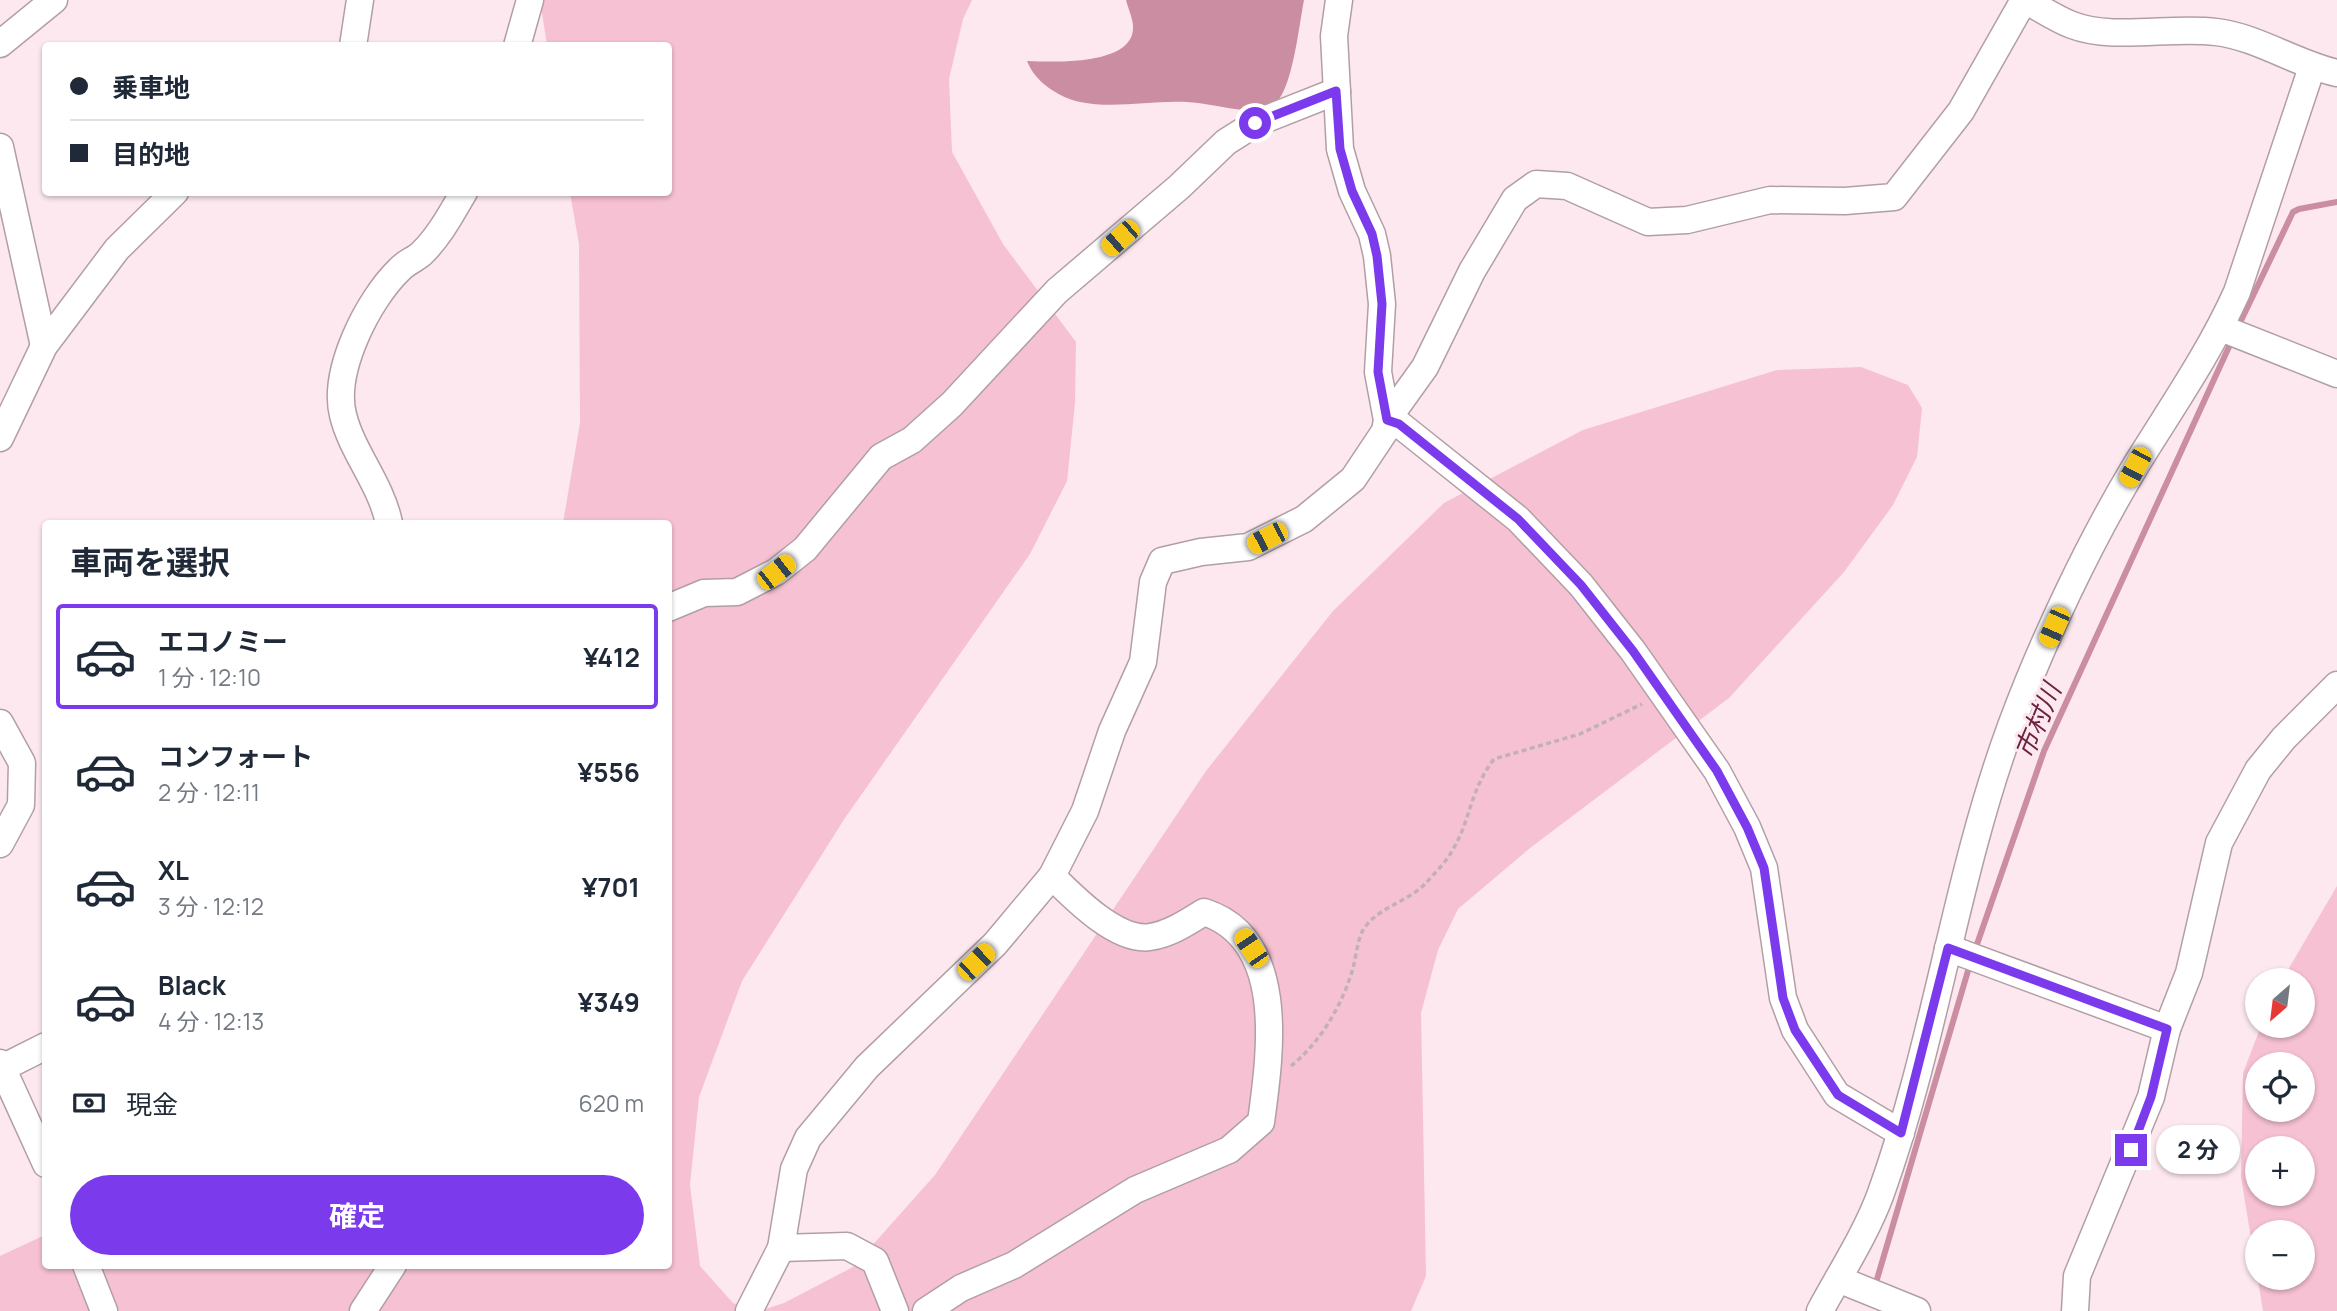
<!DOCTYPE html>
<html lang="ja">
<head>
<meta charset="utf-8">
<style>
  :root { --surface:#fff; --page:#f2f2f3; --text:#1f2937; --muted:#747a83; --line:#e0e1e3; --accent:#7c3aed }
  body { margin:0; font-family:Manrope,"Noto Sans JP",sans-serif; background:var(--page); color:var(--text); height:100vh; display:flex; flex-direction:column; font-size:26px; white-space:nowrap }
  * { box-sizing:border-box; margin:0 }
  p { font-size:23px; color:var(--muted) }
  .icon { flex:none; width:38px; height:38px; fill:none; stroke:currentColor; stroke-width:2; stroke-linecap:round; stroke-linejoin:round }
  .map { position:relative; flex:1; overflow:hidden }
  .panel { position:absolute; left:42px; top:520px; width:630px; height:749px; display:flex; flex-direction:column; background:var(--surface); border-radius:7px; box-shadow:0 2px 5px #0004 }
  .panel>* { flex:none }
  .banner { position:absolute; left:42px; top:42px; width:630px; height:154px; border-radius:7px; box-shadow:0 2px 5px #0004; display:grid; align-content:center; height:154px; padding:0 28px; background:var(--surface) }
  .needle { width:46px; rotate:208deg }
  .tools { position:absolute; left:2245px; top:968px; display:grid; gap:14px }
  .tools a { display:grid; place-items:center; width:70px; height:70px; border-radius:50%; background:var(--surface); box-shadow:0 2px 5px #0004; font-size:35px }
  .end { position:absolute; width:32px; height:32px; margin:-16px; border:9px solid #7c3aed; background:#fff; box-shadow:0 0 0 4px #fff }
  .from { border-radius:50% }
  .bubble { position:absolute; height:49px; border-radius:24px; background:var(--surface); box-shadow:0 2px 5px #0004; font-size:23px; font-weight:700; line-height:49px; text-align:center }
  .car { position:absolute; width:21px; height:42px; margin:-21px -10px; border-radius:9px; box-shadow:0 0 5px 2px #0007; background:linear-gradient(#f5c518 24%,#345 0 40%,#f5c518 0 76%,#345 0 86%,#f5c518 0) }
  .banner b { display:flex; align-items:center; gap:24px; height:66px; font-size:26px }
  .banner b+b { border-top:2px solid var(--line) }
  .banner i { width:18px; height:18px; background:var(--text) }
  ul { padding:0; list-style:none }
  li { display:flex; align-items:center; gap:21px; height:105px; margin:0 14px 10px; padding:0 14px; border:4px solid transparent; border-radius:7px }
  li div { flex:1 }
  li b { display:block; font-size:26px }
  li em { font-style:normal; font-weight:700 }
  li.active { border-color:var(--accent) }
  li>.icon { width:63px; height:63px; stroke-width:1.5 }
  h2 { padding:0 28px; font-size:32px; line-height:84px }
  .pay { display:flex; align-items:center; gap:18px; height:77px; padding:0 28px; font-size:26px }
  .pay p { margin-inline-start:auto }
  .primary-button { display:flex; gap:14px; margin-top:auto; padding:14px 28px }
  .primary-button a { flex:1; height:80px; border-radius:42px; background:var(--accent); color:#fff; font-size:28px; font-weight:700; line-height:80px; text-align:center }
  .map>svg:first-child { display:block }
</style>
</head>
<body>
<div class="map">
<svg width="2337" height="1311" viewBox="0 0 2337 1311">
  <rect width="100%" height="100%" fill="#fce8ee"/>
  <g fill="#f6c1d2" fill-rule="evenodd">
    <polygon points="540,0 972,0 963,19 949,79 952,152 1003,244 1076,342 1075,403 1067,481 1030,554 845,818 742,981 699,1097 690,1185 700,1266 733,1303 758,1311 0,1311 0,1256 45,1235 46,1265 668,1265 668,523 563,523 580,423 579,244 570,193 668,192 668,46 547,45"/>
    <polygon points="1861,367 1908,385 1922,408 1917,457 1893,505 1844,572 1729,698 1530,848 1458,909 1438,950 1421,1013 1426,1276 1411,1311 760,1311 784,1303 853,1267 935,1175 1206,771 1333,611 1444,503 1583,430 1777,370"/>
    <path d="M2337,886V1311H2263L2241,1177L2243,1073L2261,1026H2303V980H2282ZM2258,1064H2303V1110H2258ZM2258,1148H2303V1194H2258ZM2258,1232H2303V1278H2258Z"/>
  </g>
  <path fill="#cb8da2" d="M1126,0H1304C1299,25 1293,86 1276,103C1260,118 1218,105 1198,103C1158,98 1119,110 1080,102C1058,97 1035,82 1027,61C1052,62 1134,66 1133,27C1133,19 1128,8 1126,0Z"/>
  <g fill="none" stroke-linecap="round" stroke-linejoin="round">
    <g stroke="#cb8da2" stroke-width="6">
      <polyline points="2237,329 2293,212 2299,209 2337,202"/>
      <polyline points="1975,950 2044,751 2233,338"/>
      <polyline points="1875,1286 1970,964"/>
    </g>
    <g stroke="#b29fa5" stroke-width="29">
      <g id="minor">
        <path d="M2025,0C2040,8 2056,19 2072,25C2113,41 2172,26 2216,32C2258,37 2296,64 2337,73"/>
        <polyline points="0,44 54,0"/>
        <polyline points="353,46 360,0"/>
        <polyline points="517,46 530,0"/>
        <polyline points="0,147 44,346"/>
        <polyline points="2221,328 2337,374"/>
        <polyline points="1387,420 1399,424 1518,519 1581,585 1633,651 1717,771 1747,827 1764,868 1783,998 1795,1030 1837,1095 1901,1133"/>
        <polyline points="1387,420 1425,367 1472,271 1515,199 1536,184 1567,186 1648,222 1687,220 1770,200 1845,201 1894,197 1961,111 2024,0"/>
        <polyline points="0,438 44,346 117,249 175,192"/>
        <path d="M389,523C381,484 352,452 343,415C332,371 368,300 399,270C405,263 414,260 421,254C439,237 451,214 464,192"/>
        <polyline points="668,608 704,593 737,592 776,572 805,549 881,457 912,440 952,404 1057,291 1179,187 1226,142 1256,123 1337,91"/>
        <polyline points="0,723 22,763 21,805 0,844"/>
        <polyline points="1948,948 2167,1029"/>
        <polyline points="0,1063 46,1164"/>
        <polyline points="0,1069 46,1046"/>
        <polyline points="781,1248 847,1246 875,1261 895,1311"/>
        <polyline points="86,1265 104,1311"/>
        <polyline points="1838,1279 1917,1311"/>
        <polyline points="363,1311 393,1265"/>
        <polyline points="749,1311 781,1248 794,1169 808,1138 867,1067 995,944 1052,876 1085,811 1112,731 1143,662 1153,582 1162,561 1201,552 1248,547 1304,519 1353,479 1385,431 1387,420 1378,372 1382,304 1377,256 1372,234 1352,191 1340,149 1334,36 1339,0"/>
        <path d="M926,1311L961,1288L1014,1265L1135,1190L1229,1150L1261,1122C1270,1055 1288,939 1204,912C1188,922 1170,934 1150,937C1117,942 1073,897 1052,876"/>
        <path d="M1820,1311C1841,1272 1866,1234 1881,1193C1936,1040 1955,878 2011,726C2043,640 2089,543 2136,465C2171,408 2209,354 2237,292L2312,67"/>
        <polyline points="2075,1311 2077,1276 2151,1097 2167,1029 2189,973 2219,843 2258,770 2284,738 2337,685"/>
      </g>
    </g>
    <path stroke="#c1b1b5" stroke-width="3.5" stroke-dasharray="5 3.5" stroke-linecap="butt" d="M1291,1066C1320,1043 1343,1004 1353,968C1356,957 1357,943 1362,932C1375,908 1406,903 1425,884C1434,874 1446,862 1452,851C1471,820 1469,792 1494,759L1580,734L1642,704"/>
    <use href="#minor" stroke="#fff" stroke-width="26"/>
  </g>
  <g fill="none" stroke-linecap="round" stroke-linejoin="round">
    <polyline stroke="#7c3aed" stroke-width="9" points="1255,123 1336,91 1340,149 1352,191 1372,234 1377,256 1382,304 1378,372 1387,420 1399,424 1518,519 1581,585 1633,651 1717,771 1747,827 1764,868 1783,998 1795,1030 1838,1095 1901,1133 1948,948 2167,1029 2151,1097 2131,1150"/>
  </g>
  <g text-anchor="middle" stroke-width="6" stroke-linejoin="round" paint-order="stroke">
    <g font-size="26" font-style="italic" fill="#6c2241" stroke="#fce8ee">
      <text transform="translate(2038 721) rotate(-67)" y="9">市村川</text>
    </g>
  </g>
</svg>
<div class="tools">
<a><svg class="needle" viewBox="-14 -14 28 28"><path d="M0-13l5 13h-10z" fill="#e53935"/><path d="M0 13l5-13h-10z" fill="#747a83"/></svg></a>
<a><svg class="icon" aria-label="locate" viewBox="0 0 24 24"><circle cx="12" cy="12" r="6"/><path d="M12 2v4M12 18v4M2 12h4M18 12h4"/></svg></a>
<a>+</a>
<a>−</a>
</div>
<i class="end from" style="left:1255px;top:123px"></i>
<i class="end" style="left:2131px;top:1150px"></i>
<div class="bubble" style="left:2156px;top:1125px;width:84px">2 分</div>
<i class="car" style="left:1120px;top:238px;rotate:229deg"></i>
<i class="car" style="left:2135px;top:467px;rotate:208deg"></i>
<i class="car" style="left:1267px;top:538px;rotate:243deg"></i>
<i class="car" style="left:776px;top:572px;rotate:52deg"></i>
<i class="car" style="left:2054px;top:627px;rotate:204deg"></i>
<i class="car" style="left:1251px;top:948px;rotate:326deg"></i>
<i class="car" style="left:976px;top:962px;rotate:46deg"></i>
<div class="banner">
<b><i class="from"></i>乗車地</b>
<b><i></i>目的地</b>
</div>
<section class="panel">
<h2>車両を選択</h2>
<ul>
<li class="active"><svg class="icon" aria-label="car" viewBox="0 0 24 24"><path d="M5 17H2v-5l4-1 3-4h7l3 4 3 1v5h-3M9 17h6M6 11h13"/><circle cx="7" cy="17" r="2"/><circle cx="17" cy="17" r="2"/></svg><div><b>エコノミー</b><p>1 分 · 12:10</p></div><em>¥412</em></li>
<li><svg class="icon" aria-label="car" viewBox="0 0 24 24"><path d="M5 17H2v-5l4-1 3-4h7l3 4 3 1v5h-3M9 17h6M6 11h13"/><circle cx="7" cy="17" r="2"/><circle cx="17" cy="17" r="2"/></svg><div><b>コンフォート</b><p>2 分 · 12:11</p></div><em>¥556</em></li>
<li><svg class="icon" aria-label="car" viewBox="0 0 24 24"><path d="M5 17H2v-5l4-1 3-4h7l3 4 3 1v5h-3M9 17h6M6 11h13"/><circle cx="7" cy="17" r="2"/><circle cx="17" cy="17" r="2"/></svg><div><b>XL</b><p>3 分 · 12:12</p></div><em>¥701</em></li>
<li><svg class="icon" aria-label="car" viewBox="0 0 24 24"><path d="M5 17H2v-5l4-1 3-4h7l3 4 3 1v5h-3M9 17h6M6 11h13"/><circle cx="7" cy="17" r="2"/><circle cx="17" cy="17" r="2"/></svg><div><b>Black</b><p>4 分 · 12:13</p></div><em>¥349</em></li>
</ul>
<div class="pay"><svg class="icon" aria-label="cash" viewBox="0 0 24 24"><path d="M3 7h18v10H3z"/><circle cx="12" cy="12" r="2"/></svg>現金<p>620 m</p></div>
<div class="primary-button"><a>確定</a></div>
</section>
</div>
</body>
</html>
